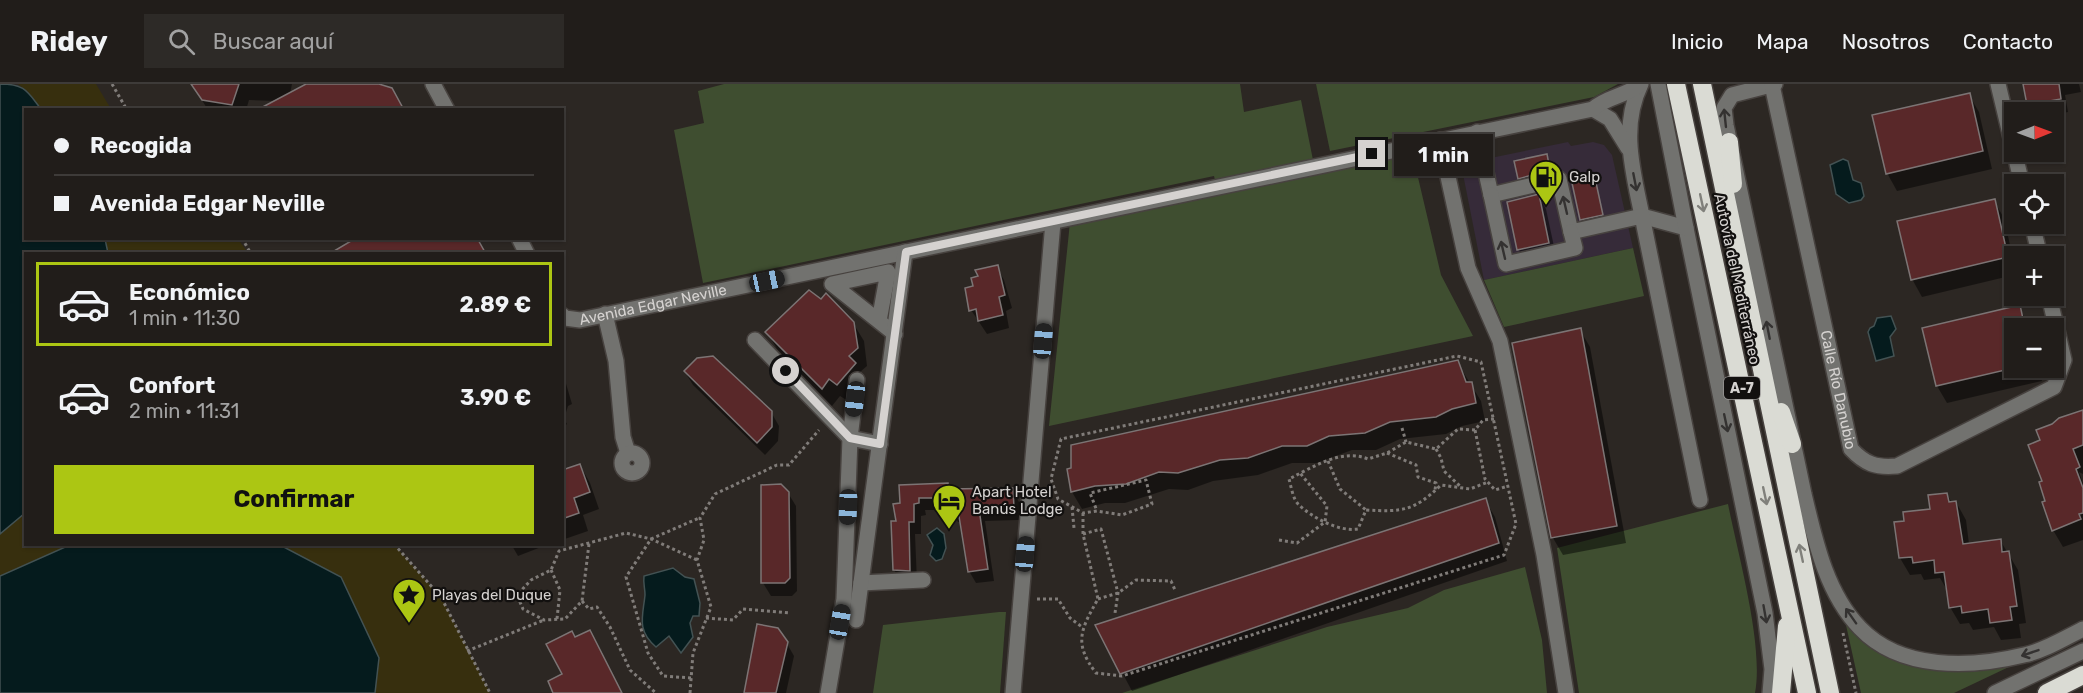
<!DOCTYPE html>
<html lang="es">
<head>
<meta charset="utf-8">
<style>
  :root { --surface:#211d1a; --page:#2d2a27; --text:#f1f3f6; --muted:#a2a2a2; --line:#3e3b39; --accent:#acc613 }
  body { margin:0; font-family:Rubik,sans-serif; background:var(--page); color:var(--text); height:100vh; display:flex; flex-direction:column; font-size:22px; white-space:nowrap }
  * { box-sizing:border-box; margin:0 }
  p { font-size:20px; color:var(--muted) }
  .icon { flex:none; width:33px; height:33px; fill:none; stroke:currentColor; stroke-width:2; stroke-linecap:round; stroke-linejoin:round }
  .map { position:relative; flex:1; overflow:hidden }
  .details { position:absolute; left:24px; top:168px; width:540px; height:294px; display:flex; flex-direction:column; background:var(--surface); border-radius:0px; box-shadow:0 2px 4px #0004,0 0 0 2px var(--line) }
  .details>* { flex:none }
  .guide { position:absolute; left:24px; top:24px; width:540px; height:132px; border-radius:0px; box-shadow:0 2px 4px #0004,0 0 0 2px var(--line); display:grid; align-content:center; height:132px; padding:0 30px; background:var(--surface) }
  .needle { width:39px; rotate:89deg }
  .tools { position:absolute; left:2004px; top:18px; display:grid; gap:12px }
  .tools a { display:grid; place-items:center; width:60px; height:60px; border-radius:0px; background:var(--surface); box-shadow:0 2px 4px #0004,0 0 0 2px var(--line); font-size:30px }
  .end { position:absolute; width:27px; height:27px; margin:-14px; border:8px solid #d5d2d0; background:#111; box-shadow:0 0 0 3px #111 }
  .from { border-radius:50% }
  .bubble { position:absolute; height:42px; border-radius:0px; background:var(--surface); box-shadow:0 2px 4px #0004,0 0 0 2px var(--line); font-size:20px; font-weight:700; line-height:42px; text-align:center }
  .car { position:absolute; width:18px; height:36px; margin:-18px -9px; border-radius:8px; box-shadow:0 0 4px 2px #0007; background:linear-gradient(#222 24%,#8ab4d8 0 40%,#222 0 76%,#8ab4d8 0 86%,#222 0) }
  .guide b { display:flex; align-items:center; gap:21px; height:57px; font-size:22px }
  .guide b+b { border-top:2px solid var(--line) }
  .guide i { width:15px; height:15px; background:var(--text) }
  ul { padding:10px 0 0; list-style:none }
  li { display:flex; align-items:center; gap:18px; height:84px; margin:0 12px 9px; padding:0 18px; border:3px solid transparent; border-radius:0px }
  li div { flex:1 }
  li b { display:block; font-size:22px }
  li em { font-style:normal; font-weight:700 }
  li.current { border-color:var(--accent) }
  li>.icon { width:54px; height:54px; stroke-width:1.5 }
  .cta { display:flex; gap:12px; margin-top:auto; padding:12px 30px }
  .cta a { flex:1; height:69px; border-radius:0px; background:var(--accent); color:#111; font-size:24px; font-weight:700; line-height:69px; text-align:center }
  header { display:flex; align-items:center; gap:36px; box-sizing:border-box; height:84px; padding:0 30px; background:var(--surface); border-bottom:2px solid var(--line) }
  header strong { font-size:28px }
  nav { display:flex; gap:33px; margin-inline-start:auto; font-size:21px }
  .search { width:420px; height:54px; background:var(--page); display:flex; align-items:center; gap:15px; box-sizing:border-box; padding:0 21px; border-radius:0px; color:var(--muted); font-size:22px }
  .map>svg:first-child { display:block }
</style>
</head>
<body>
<header>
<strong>Ridey</strong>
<div class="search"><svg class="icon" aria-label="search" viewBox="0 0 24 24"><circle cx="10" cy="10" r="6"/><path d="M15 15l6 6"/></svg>Buscar aquí</div>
<nav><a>Inicio</a><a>Mapa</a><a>Nosotros</a><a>Contacto</a></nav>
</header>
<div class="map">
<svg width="2083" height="609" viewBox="0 0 2083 609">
  <rect width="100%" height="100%" fill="#2c2723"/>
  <polygon fill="#362b39" points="1568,58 1571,62 1593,58 1604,61 1612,71 1633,164 1484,196 1461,80"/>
  <g fill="#3f4e30">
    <polygon points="724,0 1240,0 1244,28 1301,16 1313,76 1215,96 1214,92 703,199 674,46 704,39 698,7"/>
    <polygon points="1316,0 1618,0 1594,13 1330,67"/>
    <polygon points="1412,68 1441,191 1473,252 1049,342 1070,138"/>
    <polygon points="1633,164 1644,212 1504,243 1484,196"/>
    <path d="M1728,420C1738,471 1764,561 1755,609H1579L1557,464Z"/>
    <polygon points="1525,483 1542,556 1547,609 1122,609 1327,543 1408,524 1444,506"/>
    <polygon points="999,528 1006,528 1000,609 873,609 883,541"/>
    <path d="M1846,541C1901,591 1942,589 2013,581L1954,609H1861Z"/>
  </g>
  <g fill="#372f0e">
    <polygon points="18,0 96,0 111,25 41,25 27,7"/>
    <polygon points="105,155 238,155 248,169 108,169"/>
    <polygon points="25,429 26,460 72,461 0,492 0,450"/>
    <polygon points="280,461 394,461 441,513 490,609 375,609 379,574"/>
  </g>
  <g fill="#051b1d" stroke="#435253" stroke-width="1.5">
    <path d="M0,0C25,0 27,7 41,25L26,26V154L105,155L108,169L26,170L25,429L0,450Z"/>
    <polygon points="1843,75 1848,77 1853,96 1861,99 1864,112 1861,116 1849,119 1836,110 1830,81"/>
    <polygon points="1891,232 1896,245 1890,253 1894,272 1876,277 1868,248 1870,244 1874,242 1877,234"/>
    <polygon points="937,444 944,450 946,464 942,475 936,477 930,471 933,461 927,451"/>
    <polygon points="72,460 280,461 341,493 379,574 375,609 0,609 0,492"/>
    <path d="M673,484L685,493L694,495L700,519L699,532H693L690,539L693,553L681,569L669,552L656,563C636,546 643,532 645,511C645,504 643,499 644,492Z"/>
  </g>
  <g fill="#0007">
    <polygon points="192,0 292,0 290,10 309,0 373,0 276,17 249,16 246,26 208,26"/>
    <polygon points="2024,0 2079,0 2081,8 2065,11 2068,28 2054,31 2054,28 2033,28"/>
    <polygon points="1969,11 1979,28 1992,85 1897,107 1887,89"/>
    <polygon points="1546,72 1554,95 1525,103 1520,94"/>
    <polygon points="1594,96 1604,135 1584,139 1581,135"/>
    <polygon points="1538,111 1546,125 1556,172 1526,178 1518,165"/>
    <polygon points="1994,117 2004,134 2014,179 2014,191 1922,213 1912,195"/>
    <polygon points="997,183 1004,196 1012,224 1006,227 1009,244 987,250 971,226 975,203"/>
    <polygon points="821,216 853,239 864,257 867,282 860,288 865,297 848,317 840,312 832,322 777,265 767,248"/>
    <polygon points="2019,223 2030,244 2014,244 2014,284 2039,284 2042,297 1947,319 1937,302 1924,245"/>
    <polygon points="1580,246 1590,263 1626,459 1563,471 1553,454 1514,261"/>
    <polygon points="1457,278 1481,317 1485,337 1462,342 1446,350 1400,355 1376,366 1352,366 1317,379 1292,379 1258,391 1213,397 1188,406 1169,405 1125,419 1105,419 1082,425 1072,408 1069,386"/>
    <polygon points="562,286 572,320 568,322 564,335 567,340 562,344"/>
    <polygon points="685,288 771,328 779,342 778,357 765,371 693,301"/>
    <polygon points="2083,327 2083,390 2079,388 2083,399 2083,456 2063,463 2053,446 2044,398 2041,357"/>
    <polygon points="562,376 568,386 580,381 590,399 599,425 583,431 588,447 562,456"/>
    <polygon points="947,401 950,407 1012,406 1019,418 1020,436 985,437 994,497 976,499 969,487 962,438 958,438 951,426 925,426 926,431 921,432 921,450 915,450 917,498 901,498 894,486 897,438 895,421"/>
    <polygon points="788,409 796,422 797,507 792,512 771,512 763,499"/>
    <polygon points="1947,410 1952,419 1956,418 1966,436 1969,460 2000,456 2018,486 2026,539 2019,540 2021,554 2001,556 1994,543 1973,546 1969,539 1960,540 1950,523 1947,506 1940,494 1924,496 1921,490 1910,491 1900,474 1896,440 1906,438 1931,426"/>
    <polygon points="1485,416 1495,433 1507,477 1132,607 1097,542"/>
    <polygon points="511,460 549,460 518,472"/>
    <polygon points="786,558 794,572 786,609 745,609"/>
  </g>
  <g fill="#592829" stroke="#7c7474" stroke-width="1.5">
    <polygon points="191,0 239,0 232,21 202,16"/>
    <polygon points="306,0 379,0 392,4 404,26 257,26"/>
    <polygon points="2023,0 2059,0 2061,15 2027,21"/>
    <polygon points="1970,9 1983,67 1886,90 1872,31"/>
    <polygon points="1547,70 1550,86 1518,95 1514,77"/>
    <polygon points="1595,94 1603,131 1580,136 1572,99"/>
    <polygon points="1539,110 1549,159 1517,166 1507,118"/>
    <polygon points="1995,115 2008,173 1911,196 1897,137"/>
    <polygon points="356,154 477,154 486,170 329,170"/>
    <polygon points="998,181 1005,211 999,213 1003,231 978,237 976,225 969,227 965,204 973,202 971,194 978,192 975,186"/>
    <polygon points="809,206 821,215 826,209 854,238 858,264 849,272 856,279 837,301 829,295 822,305 765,248"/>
    <polygon points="2020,221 2025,244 2014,244 2014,284 1936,302 1922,244"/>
    <polygon points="1581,244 1617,442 1551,454 1512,259"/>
    <polygon points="713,272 772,327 772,343 757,359 684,287 697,274"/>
    <polygon points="1458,276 1466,298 1472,298 1476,319 1452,325 1436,333 1390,338 1365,349 1329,352 1307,362 1282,362 1248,374 1220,376 1178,389 1159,388 1126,400 1095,402 1071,408 1067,385 1071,384 1071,361"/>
    <polygon points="2083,326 2083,361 2073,365 2080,383 2076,385 2083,404 2083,429 2079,430 2081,435 2052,447 2042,418 2045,417 2039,398 2042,397 2028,361 2040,356 2036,346 2052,340 2059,334"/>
    <polygon points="580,380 590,408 574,414 579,429 562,435 562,386"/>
    <polygon points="948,399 948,405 1013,404 1014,424 979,425 988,485 968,488 958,426 950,427 948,414 919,414 919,419 914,420 914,438 909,438 910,487 893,486 891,437 896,437 893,420 900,419 899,401"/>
    <polygon points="781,400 789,408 790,494 785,499 761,499 761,401"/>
    <polygon points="1947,409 1949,418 1956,417 1963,460 2001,455 2002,468 2009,467 2017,522 2010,523 2012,536 1990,539 1988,525 1962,529 1961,522 1949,524 1944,488 1935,489 1934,476 1913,479 1912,473 1899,474 1894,438 1904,437 1903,428 1930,425 1928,411"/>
    <polygon points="1486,414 1499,459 1120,590 1095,541"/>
    <polygon points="757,540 778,544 788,558 776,609 744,609"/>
    <polygon points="590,546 622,609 553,609 548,597 562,590 546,560 572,547 575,553"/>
  </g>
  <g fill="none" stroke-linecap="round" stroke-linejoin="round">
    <g stroke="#47423f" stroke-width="18">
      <g id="minor">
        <polyline points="433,0 447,26"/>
        <path d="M1641,0C1620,43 1633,87 1642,132L1686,144L1765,529L1772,585L1770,609"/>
        <polyline points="1658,0 1686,144"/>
        <path d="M1775,0L1732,11L1724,24L1726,41L1804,410C1815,456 1826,509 1860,544C1901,587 1971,584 2024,571C2044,567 2065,554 2083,545"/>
        <polyline points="1998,0 2022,100"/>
        <path id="s1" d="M1772,1L1851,365C1865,380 1876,384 1897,382L2054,303L2064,276L2049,212"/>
        <polyline points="1593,25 1610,35 1628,64"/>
        <polyline points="1477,48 1491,111 1559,95 1571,148 1642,132 1700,416"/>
        <polyline points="1440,56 1468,184 1500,257 1544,471 1566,609"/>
        <polyline points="1491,111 1506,180 1575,164 1571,148"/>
        <polyline points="2032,140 2040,172"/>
        <polyline points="519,154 527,170"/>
        <polyline points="605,230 616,277 623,353 628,369"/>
        <path id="s2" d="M562,231L565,234L580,236L1593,25C1606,13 1625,12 1640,1"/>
        <polyline points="879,237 888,188 832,200 895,250"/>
        <polyline points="755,256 850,354"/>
        <polyline points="850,354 857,296"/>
        <circle cx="632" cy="379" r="10"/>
        <polyline points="861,499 923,496"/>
        <polyline points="856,536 905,168"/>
        <polyline points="828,609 844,515 850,354 880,360"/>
        <polyline points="1013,609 1053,138"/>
        <polyline points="1995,609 2083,567"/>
      </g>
    </g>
    <g stroke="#47423f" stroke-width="21">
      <g id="highway">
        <polyline points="1676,0 1807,609"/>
        <polyline points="1702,0 1830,609"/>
        <polyline points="1729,58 1733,100"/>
        <polyline points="1781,328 1792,360"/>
        <polyline points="1781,609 1787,542"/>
        <polyline points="2047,609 2083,591"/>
      </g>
    </g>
    <g stroke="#807c79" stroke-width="3" stroke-dasharray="3 3" stroke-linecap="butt">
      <polyline points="112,0 127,26"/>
      <polyline points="242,154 251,170"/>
      <polyline points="1494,335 1483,336 1475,346 1485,395 1495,406 1508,402"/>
      <polyline points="1402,344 1406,358"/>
      <path d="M1475,346L1458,345L1436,365L1406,358L1387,369L1368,375C1342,364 1313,383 1289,395C1291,402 1293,416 1299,421C1313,434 1339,448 1358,445L1366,426C1403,428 1414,427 1441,401L1470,405L1488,398"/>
      <polyline points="1436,365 1441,374 1444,387 1462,404"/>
      <polyline points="1387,369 1416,381 1418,393 1436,399 1435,406"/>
      <polyline points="1328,377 1340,405 1366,426"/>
      <polyline points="1072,423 1074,444"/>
      <path d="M1083,429V450L1098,515C1081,545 1073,559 1096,589L1122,592L1504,471L1516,440L1481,278L1457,272L1061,355L1051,395L1058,415L1083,429L1097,427L1122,431L1152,420L1146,396L1090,409L1097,427"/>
      <polyline points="1083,450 1101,445 1118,509 1115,529"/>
      <polyline points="1279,456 1297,459 1325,438 1327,422 1300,389"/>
      <polyline points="394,460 441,513 490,609"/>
      <polyline points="589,460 582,517 565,535 544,536 523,525 517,511 531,496 551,486 559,467 626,449 651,455 697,476"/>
      <polyline points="551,486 560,506 557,535"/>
      <polyline points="1037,515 1058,515 1070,534 1082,543"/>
      <polyline points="1098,515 1118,509 1136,496 1171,497 1175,506"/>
      <polyline points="582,517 589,525 597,523 610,543 630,586 656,609"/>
      <polyline points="706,534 733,536 743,525 790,529"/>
      <polyline points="1843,549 1856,609"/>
      <polyline points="467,567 544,536"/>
      <polyline points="691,594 663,592 648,569 626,493 651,455 699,434"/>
      <polyline points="690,609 693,569 711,523 697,476 704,456 700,434 715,410 777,381 789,381 819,346"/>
    </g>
    <use href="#minor" stroke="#72726f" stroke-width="15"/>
    <use href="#highway" stroke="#dadbd4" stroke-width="18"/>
  </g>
  <defs><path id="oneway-shaft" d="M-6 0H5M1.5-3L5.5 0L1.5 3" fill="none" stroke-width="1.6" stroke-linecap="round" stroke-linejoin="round" transform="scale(1.5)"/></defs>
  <g stroke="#343231">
    <use href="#oneway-shaft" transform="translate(1725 34) rotate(-96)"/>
    <use href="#oneway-shaft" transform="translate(1635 98) rotate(79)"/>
    <use href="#oneway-shaft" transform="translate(1565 121) rotate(-103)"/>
    <use href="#oneway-shaft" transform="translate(1503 166) rotate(-103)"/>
    <use href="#oneway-shaft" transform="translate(1768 246) rotate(-101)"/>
    <use href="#oneway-shaft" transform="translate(1726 339) rotate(78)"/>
    <use href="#oneway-shaft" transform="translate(1765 530) rotate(80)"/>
    <use href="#oneway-shaft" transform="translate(1851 532) rotate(-125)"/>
    <use href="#oneway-shaft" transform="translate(2030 569) rotate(161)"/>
  </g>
  <g stroke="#80807b">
    <use href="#oneway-shaft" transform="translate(1702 119) rotate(78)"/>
    <use href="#oneway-shaft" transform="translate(1765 412) rotate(78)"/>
    <use href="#oneway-shaft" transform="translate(1801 469) rotate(-102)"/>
  </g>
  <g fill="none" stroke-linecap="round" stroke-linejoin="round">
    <polyline stroke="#d5d2d0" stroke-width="8" points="786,287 850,354 880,360 906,168 1372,70"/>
  </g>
  <defs>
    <g id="fuel-pin" transform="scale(1.725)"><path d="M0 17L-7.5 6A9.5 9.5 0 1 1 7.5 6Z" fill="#acc613" stroke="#12100f"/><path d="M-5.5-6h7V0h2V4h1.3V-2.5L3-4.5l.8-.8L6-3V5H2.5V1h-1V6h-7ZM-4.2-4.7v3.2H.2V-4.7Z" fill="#111"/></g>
    <g id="hotel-pin" transform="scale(1.725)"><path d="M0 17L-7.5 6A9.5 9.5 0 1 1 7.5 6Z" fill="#acc613" stroke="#12100f"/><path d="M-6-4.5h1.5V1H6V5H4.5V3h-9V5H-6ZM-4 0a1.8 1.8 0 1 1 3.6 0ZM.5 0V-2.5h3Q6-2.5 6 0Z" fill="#111"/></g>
    <g id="sight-pin" transform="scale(1.725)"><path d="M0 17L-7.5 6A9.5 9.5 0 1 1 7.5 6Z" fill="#acc613" stroke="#12100f"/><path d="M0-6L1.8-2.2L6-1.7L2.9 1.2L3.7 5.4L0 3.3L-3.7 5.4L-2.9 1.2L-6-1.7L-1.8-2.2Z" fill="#111"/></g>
  </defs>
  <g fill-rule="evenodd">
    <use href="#fuel-pin" x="1546" y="93"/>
    <use href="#hotel-pin" x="949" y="417"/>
    <use href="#sight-pin" x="409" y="511"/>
  </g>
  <g text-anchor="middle" stroke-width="4.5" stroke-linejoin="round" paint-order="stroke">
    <rect fill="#12100f" stroke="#9a9896" stroke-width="1.5" x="1724" y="293" width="36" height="22" rx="4.5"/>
    <g font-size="14" font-weight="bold" fill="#d5d2d0">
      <text x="1742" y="309">A-7</text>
    </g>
    <g font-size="15" fill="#d5d2d0" stroke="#12100f" text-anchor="start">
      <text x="1569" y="98">Galp</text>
      <text x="972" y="413">Apart Hotel<tspan x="972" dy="17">Banús Lodge</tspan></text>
      <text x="432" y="516">Playas del Duque</text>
    </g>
    <g font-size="15" fill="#d5d2d0" stroke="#12100f">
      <text transform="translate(1737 195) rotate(78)" y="5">Autovía del Mediterráneo</text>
      <text dy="5" stroke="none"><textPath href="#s2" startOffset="94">Avenida Edgar Neville</textPath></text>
      <text dy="5" stroke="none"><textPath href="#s1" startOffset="312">Calle Río Danubio</textPath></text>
    </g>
  </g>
</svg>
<div class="tools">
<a><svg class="needle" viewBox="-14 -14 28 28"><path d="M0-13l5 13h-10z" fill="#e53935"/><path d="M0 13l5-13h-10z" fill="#a2a2a2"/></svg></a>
<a><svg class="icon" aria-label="locate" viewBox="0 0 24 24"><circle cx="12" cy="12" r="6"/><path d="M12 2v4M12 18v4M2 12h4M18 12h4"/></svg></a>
<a>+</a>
<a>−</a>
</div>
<i class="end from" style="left:786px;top:287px"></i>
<i class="end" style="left:1372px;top:70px"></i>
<div class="bubble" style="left:1394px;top:50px;width:99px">1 min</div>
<i class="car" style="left:767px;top:197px;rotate:78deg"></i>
<i class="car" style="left:1043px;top:257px;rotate:5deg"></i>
<i class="car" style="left:855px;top:315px;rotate:187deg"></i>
<i class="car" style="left:848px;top:423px;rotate:182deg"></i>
<i class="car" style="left:1025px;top:470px;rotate:5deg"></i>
<i class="car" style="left:840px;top:538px;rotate:10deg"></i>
<div class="guide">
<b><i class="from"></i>Recogida</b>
<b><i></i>Avenida Edgar Neville</b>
</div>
<section class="details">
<ul>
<li class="current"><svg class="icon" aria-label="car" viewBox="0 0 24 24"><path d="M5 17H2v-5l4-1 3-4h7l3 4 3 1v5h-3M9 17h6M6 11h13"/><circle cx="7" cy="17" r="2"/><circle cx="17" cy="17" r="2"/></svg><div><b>Económico</b><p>1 min · 11:30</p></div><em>2.89 €</em></li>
<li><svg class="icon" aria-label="car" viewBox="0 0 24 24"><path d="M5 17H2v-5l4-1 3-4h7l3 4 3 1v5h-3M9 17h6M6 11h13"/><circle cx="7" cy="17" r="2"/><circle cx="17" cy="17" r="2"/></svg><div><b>Confort</b><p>2 min · 11:31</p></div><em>3.90 €</em></li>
</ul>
<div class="cta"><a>Confirmar</a></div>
</section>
</div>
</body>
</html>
